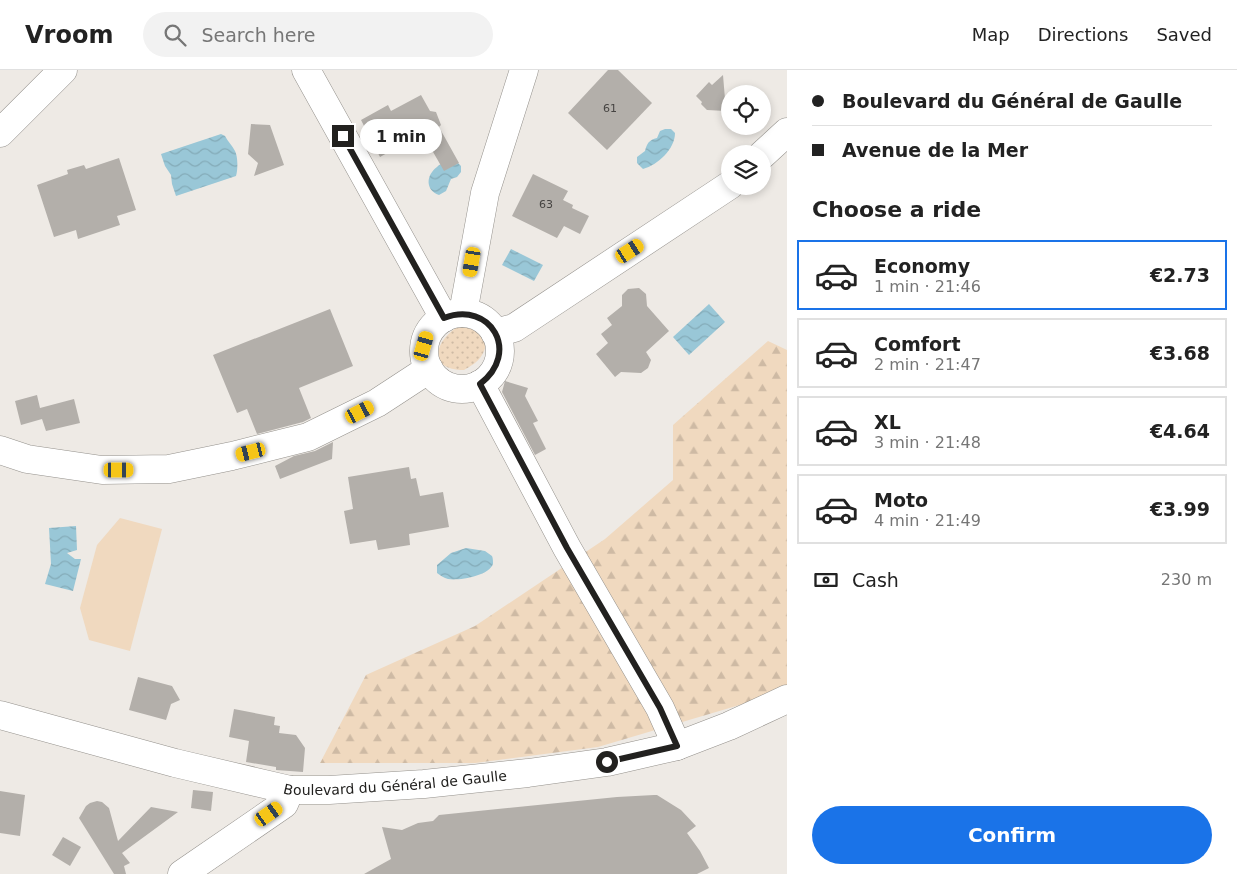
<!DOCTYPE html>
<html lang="en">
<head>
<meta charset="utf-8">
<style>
  :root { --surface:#fff; --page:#f2f2f2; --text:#222; --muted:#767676; --line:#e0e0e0; --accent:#1a73e8 }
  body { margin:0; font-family:"DejaVu Sans",sans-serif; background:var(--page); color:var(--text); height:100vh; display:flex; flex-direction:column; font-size:19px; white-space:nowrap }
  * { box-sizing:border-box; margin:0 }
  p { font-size:16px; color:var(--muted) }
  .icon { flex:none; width:28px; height:28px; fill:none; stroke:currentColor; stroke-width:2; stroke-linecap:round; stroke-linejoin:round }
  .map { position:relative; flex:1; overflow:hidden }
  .sheet { display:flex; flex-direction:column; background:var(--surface); width:450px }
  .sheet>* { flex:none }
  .guide { display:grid; align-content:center; height:110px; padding:0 25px; background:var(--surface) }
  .fabs { position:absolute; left:721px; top:15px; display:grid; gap:10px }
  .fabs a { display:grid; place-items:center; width:50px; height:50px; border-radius:50%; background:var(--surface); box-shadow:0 2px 8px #0003; font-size:25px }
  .end { position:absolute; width:22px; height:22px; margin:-11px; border:6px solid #22211f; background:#fff; box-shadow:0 0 0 2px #fff }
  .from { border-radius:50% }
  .bubble { position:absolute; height:35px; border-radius:18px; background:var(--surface); box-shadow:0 2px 8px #0003; font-size:16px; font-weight:600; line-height:35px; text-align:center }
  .car { position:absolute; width:15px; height:30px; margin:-15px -8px; border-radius:6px; box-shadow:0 0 4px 1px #0007; background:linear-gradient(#f5c518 24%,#345 0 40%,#f5c518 0 76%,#345 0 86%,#f5c518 0) }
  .guide b { display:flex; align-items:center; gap:18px; height:48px; font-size:19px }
  .guide b+b { border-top:1px solid var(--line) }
  .guide i { width:12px; height:12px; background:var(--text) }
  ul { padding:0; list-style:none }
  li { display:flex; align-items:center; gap:15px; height:70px; margin:0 10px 8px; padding:0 15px; border:2px solid var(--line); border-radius:0px }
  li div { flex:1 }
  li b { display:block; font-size:19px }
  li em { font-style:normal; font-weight:600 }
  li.current { border-color:var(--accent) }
  li>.icon { width:45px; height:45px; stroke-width:1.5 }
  h2 { padding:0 25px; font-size:22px; line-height:60px }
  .pay { display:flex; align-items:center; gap:12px; height:55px; padding:0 25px; font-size:19px }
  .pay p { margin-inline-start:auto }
  .primary-button { display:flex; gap:10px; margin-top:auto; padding:10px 25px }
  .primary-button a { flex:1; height:58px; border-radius:30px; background:var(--accent); color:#fff; font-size:20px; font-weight:600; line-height:58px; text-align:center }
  header { display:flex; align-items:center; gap:30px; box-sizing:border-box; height:70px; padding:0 25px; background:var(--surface); border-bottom:1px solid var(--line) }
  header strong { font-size:24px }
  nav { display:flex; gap:28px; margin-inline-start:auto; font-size:18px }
  .search { width:350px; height:45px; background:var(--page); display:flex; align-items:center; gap:12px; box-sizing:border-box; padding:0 18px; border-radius:28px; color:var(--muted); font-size:19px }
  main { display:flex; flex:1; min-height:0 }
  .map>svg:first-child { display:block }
</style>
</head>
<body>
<header>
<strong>Vroom</strong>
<div class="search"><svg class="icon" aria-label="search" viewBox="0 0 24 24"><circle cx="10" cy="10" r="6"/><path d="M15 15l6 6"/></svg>Search here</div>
<nav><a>Map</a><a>Directions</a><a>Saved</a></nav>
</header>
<main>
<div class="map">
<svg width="787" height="804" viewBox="0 0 787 804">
  <defs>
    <pattern id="grass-dots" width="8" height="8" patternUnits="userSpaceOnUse" patternTransform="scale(1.25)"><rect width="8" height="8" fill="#f0d9bf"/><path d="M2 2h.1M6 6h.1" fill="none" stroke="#cebaa4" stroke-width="1.8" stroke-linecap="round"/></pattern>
    <pattern id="forest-firs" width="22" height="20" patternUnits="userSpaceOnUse" patternTransform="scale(1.25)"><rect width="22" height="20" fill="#f0d9bf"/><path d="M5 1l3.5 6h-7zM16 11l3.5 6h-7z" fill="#cebaa4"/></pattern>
    <pattern id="water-waves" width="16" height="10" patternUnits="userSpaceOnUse" patternTransform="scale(1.25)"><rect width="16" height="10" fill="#99c7d7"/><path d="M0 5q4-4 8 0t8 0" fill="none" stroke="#84abb8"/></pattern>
  </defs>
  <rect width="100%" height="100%" fill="#eeeae5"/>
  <path fill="url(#grass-dots)" d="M459,256C476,256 494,265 482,285C478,292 471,296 464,300C427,300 434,271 459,256Z"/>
  <polygon fill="url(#forest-firs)" points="768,271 787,280 787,621 598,677 475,693 320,693 366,605 475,556 605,469 673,410 673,355"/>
  <polygon fill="#f0d9bf" points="120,448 162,459 130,581 89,570 80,538 97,475"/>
  <g fill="url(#water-waves)">
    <path d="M665,59H671L675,63C675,79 658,95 643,99L637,93V87L645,81C647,73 649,70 657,68L660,61Z"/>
    <path d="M221,64L225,66C228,72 232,75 235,81C238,87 238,100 236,106L176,126L172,114L171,105L165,96L161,84Z"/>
    <path d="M456,91L461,96V102L457,107L451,109L446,121L439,125C425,120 426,105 437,97C442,92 449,92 456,91Z"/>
    <polygon points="511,179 543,195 534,211 502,195"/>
    <polygon points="709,234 725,252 689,285 673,267"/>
    <polygon points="76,456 77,480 67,483 75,489 81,489 73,521 45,514 51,494 49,458"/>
    <path d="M466,478L485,481L492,486C493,488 493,492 493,494C489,506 458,511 448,509C444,508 440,505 437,503V495L451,483Z"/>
  </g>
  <g fill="#b3afaa">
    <polygon points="608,0 618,0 652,33 607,80 568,43"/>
    <polygon points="723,5 726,41 707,40 701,34 702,32 696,26 709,12 712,15"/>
    <polygon points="421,25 430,41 436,42 441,55 439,57 459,93 444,101 425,68 408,78 405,73 380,87 361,50 388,35 391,41"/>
    <polygon points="251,54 270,55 284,95 254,106 258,93 248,84"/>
    <polygon points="119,88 136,140 117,146 120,155 78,169 76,160 54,167 37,115 68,104 67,100 84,95 86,99"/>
    <polygon points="533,104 568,121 563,130 573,135 572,138 589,146 580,164 564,156 557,168 512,146"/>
    <polygon points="639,218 646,224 647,236 669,261 646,282 651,290 648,298 641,303 621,302 615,307 596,284 608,273 601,264 612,255 607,248 622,236 622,225 628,219"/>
    <polygon points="330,239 353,296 299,318 311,348 303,352 257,364 247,339 237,343 213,285"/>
    <polygon points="505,311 528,318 525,326 538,351 533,353 546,379 535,385 502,322"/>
    <polygon points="37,325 40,338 74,329 80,353 46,361 42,349 21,355 15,331"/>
    <polygon points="333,372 332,389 280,409 275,396 294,386 315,381"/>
    <polygon points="409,397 411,409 416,408 420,426 443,422 449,457 409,464 410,475 378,480 376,470 350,474 344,441 353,439 348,407"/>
    <polygon points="138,607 172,616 180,630 171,634 166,650 129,640"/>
    <polygon points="234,639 275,647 274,655 280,656 279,663 296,665 305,678 303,702 276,700 276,697 246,692 249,671 229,667"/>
    <polygon points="193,720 213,722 211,741 191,738"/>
    <polygon points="0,721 25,725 20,766 0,763"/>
    <polygon points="654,725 657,725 681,740 696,756 687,763 700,781 709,798 697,804 364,804 391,789 382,757 402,760 418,753 433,751 439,745 617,727"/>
    <polygon points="97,731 102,732 109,738 118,771 151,737 178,742 122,783 130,793 124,796 126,804 114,804 79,748 86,736 90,733"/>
    <polygon points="63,767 81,777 70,796 52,785"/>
  </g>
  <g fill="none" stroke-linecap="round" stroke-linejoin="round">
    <g stroke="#94918c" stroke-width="29">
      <g id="street">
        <polyline points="306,0 444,248"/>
        <polyline points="0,63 63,0"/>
        <polyline points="762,85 787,62"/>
        <polyline points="463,243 485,123 524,0"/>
        <circle cx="462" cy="281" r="38"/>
        <polyline points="495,263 514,258 730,115"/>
        <polyline points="480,314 567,478 660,638 677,676"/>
        <polyline points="0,380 27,389 102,400 169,399 232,386 308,367 377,333 429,299"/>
        <polyline points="182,804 284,734 290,720"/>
      </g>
    </g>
    <g stroke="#94918c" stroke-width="29">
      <g id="secondary">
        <path id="s1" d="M0,645L175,693L290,720H329L424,714L528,703L607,692L677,676L729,656L787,629"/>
      </g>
    </g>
    <use href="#street" stroke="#fff" stroke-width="28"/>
    <use href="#secondary" stroke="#fff" stroke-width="28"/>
  </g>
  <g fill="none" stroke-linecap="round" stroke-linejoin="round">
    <path stroke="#22211f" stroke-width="6" d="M343,66L444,248C491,230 521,283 480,314L567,478L660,638L677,676L607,692"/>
  </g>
  <g text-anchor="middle" stroke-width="4.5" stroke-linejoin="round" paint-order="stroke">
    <g font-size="11" fill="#464442">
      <text x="610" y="42">61</text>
      <text x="546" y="138">63</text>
    </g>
    <g font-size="14" fill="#22211f" stroke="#fbf7f2">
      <text dy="5" stroke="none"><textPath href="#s1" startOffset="405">Boulevard du Général de Gaulle</textPath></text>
    </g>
  </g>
</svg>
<div class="fabs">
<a><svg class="icon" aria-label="locate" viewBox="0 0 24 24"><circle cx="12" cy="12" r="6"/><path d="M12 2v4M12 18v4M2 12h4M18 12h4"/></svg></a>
<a><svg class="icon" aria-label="layers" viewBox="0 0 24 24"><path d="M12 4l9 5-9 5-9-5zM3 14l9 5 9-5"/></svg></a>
</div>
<i class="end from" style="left:607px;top:692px"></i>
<i class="end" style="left:343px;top:66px"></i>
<div class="bubble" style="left:360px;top:49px;width:82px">1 min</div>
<i class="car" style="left:630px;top:181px;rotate:57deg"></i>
<i class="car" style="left:472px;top:192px;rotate:190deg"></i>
<i class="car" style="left:424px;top:276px;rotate:16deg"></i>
<i class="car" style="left:360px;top:342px;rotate:63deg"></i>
<i class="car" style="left:251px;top:382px;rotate:256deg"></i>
<i class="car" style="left:119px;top:400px;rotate:90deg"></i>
<i class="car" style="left:269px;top:744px;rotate:55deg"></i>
</div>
<section class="sheet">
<div class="guide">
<b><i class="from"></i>Boulevard du Général de Gaulle</b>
<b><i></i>Avenue de la Mer</b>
</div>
<h2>Choose a ride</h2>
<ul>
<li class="current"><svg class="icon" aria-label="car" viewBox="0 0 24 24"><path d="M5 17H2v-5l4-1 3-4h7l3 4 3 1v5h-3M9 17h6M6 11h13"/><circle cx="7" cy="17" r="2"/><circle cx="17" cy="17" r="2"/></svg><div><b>Economy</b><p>1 min · 21:46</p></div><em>€2.73</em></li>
<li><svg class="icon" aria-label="car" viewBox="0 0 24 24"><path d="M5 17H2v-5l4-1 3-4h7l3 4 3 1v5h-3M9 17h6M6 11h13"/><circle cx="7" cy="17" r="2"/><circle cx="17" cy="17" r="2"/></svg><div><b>Comfort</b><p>2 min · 21:47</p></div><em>€3.68</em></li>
<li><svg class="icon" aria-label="car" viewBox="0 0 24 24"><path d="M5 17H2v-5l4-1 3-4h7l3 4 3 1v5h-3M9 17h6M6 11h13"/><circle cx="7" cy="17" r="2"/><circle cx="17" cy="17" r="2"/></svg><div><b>XL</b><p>3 min · 21:48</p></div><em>€4.64</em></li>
<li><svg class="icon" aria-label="car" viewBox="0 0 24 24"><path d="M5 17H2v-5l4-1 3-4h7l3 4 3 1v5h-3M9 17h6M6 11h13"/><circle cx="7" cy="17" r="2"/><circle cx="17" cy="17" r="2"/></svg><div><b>Moto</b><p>4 min · 21:49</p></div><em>€3.99</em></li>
</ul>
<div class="pay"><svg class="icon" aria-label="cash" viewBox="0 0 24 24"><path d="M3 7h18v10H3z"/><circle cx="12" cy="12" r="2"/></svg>Cash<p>230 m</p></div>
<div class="primary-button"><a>Confirm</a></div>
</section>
</main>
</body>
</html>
